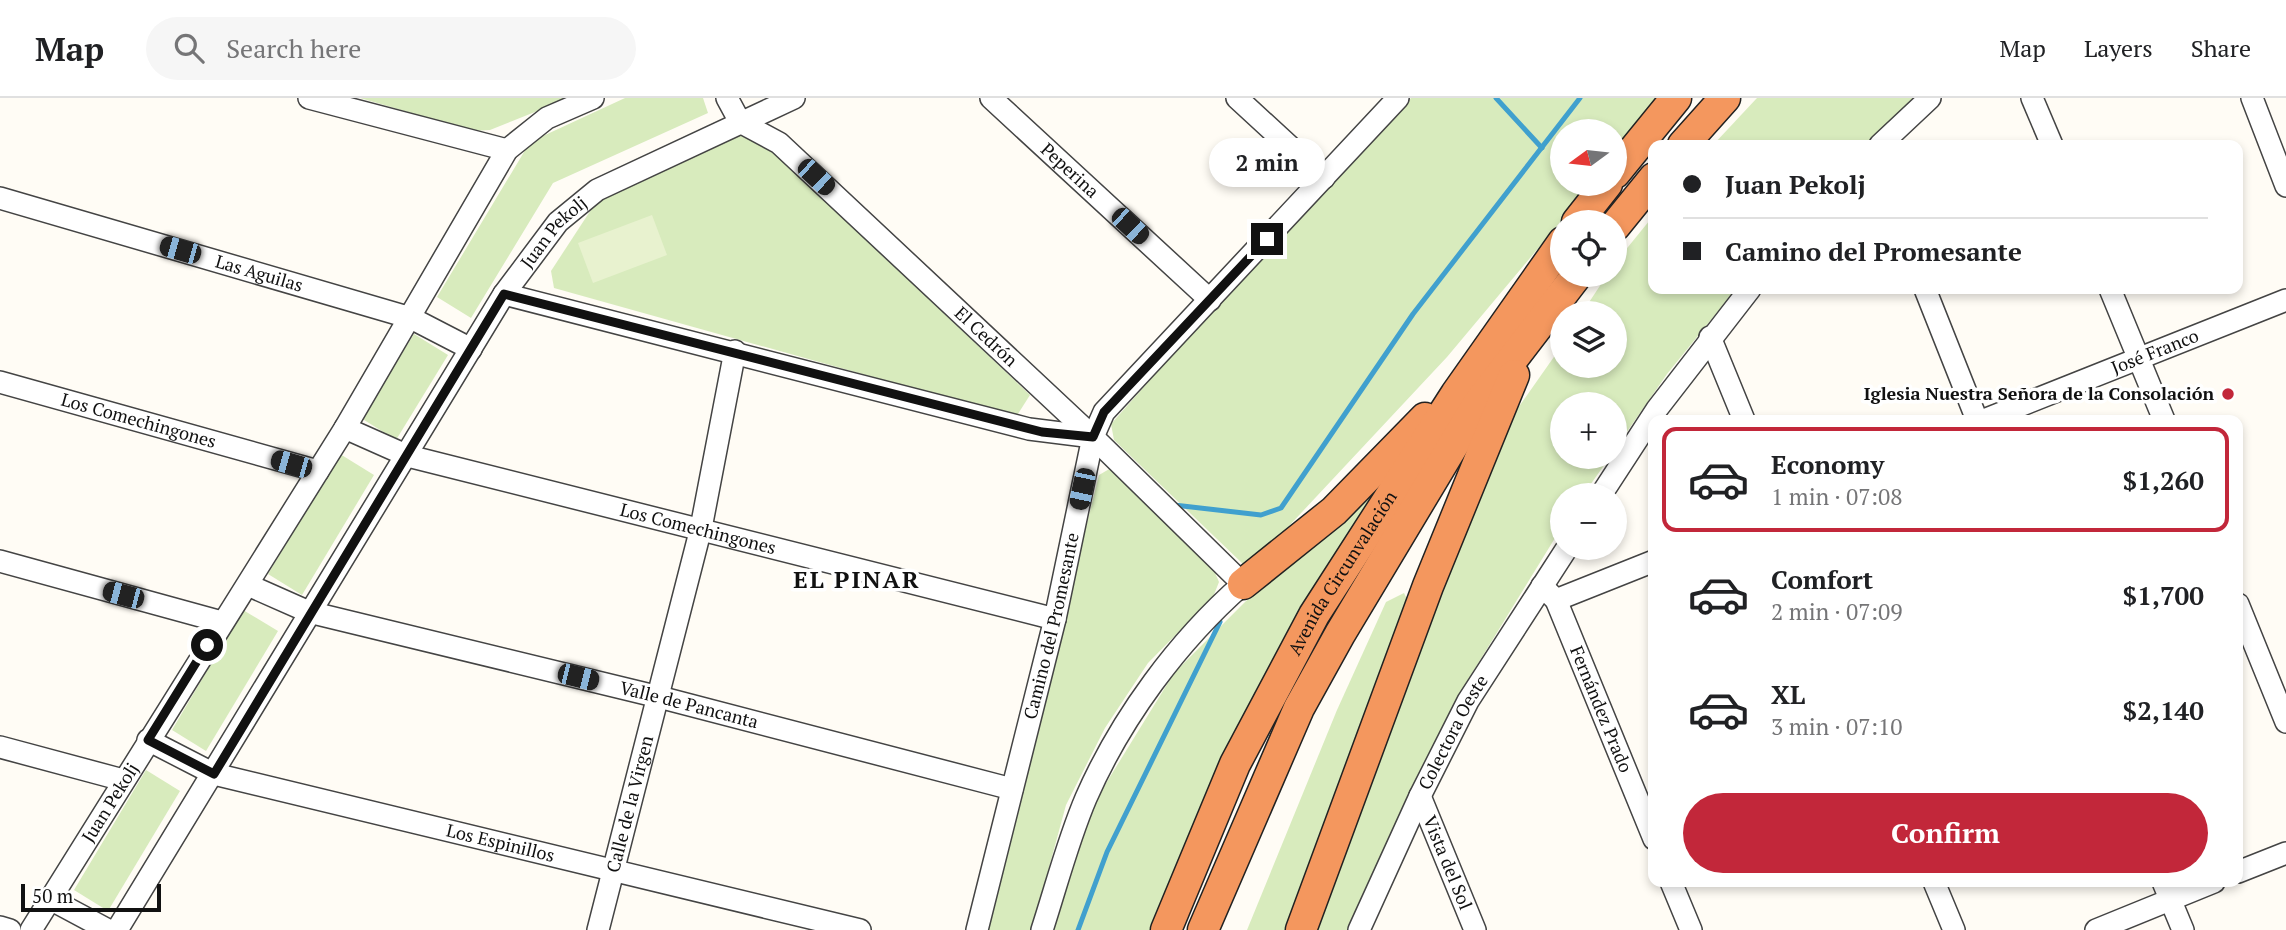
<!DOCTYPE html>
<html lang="en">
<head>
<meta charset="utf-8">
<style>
  :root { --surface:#fff; --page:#f6f6f6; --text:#202124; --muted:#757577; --line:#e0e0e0; --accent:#c2273a }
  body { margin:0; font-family:"PT Serif",serif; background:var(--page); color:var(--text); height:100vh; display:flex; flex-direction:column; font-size:26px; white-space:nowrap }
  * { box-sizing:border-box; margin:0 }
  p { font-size:23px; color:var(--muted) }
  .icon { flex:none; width:38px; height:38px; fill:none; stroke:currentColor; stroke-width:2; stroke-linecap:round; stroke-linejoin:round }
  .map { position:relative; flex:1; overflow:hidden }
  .details { position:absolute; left:1648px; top:317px; width:595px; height:472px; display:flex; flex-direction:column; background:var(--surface); border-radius:14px; box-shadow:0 4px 10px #0003 }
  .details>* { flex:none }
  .hud { position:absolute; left:1648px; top:42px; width:595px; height:154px; border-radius:14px; box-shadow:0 4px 10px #0003; display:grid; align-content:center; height:154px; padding:0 35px; background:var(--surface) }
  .needle { width:46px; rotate:255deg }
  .controls { position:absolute; left:1550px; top:21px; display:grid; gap:14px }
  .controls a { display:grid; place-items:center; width:77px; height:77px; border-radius:50%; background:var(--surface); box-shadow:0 4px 10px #0003; font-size:35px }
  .scale { position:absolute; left:21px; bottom:18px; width:140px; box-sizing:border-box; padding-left:7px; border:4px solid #111; border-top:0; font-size:19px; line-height:24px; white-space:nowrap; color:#111; -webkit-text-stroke:5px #fff; paint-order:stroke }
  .end { position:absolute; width:32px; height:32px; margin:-16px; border:9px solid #111; background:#fff; box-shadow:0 0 0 4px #fff }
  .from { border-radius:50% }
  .bubble { position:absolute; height:49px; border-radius:24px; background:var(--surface); box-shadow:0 4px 10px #0003; font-size:23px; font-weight:700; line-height:49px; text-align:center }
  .car { position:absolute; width:21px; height:42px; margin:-21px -10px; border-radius:9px; box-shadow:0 0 5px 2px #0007; background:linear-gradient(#222 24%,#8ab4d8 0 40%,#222 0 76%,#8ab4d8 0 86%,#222 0) }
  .hud b { display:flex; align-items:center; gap:24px; height:66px; font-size:26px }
  .hud b+b { border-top:2px solid var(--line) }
  .hud i { width:18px; height:18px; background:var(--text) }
  ul { padding:12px 0 0; list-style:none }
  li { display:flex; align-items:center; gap:21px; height:105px; margin:0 14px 10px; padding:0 21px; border:4px solid transparent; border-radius:14px }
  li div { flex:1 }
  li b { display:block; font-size:26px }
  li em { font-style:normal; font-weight:700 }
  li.active { border-color:var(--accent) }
  li>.icon { width:63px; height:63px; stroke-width:1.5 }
  .cta { display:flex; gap:14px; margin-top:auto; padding:14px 35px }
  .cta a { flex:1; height:80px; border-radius:42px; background:var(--accent); color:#fff; font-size:28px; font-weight:700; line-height:80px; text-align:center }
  header { display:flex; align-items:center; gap:42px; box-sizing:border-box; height:98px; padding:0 35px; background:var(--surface); border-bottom:2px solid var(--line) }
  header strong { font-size:33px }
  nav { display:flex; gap:38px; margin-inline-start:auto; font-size:24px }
  .search { width:490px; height:63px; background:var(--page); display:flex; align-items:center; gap:18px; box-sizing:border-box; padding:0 24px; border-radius:38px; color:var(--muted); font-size:26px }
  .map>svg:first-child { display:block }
</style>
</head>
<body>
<header>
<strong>Map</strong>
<div class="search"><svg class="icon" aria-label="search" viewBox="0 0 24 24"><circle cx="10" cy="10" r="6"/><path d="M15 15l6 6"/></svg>Search here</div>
<nav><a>Map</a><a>Layers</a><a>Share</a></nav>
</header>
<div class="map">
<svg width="2286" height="832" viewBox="0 0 2286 832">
  <rect width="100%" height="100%" fill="#fffcf5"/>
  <g fill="#d8ebbd">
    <polygon points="360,0 570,0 490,32 473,33"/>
    <polygon points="625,0 703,0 708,15 553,85 471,220 437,199 530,44"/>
    <polygon points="1411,0 1663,0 1615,57 1615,33 1563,33 1563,86 1592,86 1447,259 1259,460 1243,466 1114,342 1111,326 1228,194"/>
    <polygon points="1757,0 1915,0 1867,47 1713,47"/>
    <polygon points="746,35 758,39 1030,297 1016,319 554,190 551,173 598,101 728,38"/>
    <polygon points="1654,117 1654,191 1736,191 1667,276 1615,351 1615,306 1563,306 1563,359 1610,359 1583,397 1563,397 1563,427 1466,585 1387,744 1348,832 1316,832 1455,452 1513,317 1563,246 1563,268 1615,268 1615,215 1582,215 1607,177 1615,177 1615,165"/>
    <polygon points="414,236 448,257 396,342 361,320"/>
    <polygon points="1425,336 1153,832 1052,832 1092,708 1174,575 1263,486"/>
    <polygon points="340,356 374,377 302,497 268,476"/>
    <polygon points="1111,370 1213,470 1219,484 1213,499 1148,565 1105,630 1066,707 1032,832 986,832 1099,377"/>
    <polygon points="1404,495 1410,507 1294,832 1247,832 1337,612 1386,504"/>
    <polygon points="243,512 278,533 206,653 172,632"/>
    <polygon points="146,672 180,693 108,813 74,792"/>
  </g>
  <polygon fill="#e8f2cf" points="652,117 667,157 593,185 578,145"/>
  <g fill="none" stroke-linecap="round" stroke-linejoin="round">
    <g stroke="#40a0ce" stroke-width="5">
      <polyline points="1496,0 1542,50"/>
      <polyline points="1174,407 1261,417 1281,410 1413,216 1580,0"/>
      <polyline points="1078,832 1107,754 1220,524"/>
    </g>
    <g stroke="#444" stroke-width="24">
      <g id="minor">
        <polyline points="309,0 507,52"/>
        <path id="s1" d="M727,0L740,24L779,45L1093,339L1243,486C1178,543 1121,620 1086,700C1068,742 1056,789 1042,832"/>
        <path id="s2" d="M991,0L1210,202"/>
        <polyline points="1237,0 1324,80"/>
        <polyline points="2032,0 2052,47"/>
        <polyline points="2252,0 2286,88"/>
        <polyline points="1880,47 1930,0"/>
        <path id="s3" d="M0,100L411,220L471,251"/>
        <polyline points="1925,191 1977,322"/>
        <polyline points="2110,191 2164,322"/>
        <polyline points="504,196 1029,331 1093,339"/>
        <polyline points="1710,239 1744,322"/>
        <path id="s4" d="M0,284L318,373"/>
        <path id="s5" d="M1984,322L2286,202"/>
        <path id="s6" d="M345,330L408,358L1055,521"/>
        <polyline points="1601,397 1657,311 1750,191"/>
        <polyline points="0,463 222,524"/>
        <path id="s7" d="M248,487L309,514L659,599L1012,691"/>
        <path id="s8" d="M1542,488L1556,502L1654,741"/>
        <polyline points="1556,502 1654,463"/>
        <polyline points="2238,506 2286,624"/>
        <path id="s9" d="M148,642L214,676L860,832"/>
        <polyline points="0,649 123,682"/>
        <path id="s10" d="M1420,698L1475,832"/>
        <polyline points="2238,774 2286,755"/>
        <polyline points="1671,784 1691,832"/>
        <polyline points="1934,784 1954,832"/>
        <polyline points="2163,784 2183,832"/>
        <polyline points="50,801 108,832"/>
        <polyline points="0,829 10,832"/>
        <path id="s11" d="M31,832L345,330L507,52L547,20L593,0"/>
        <path id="s12" d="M117,832L504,196L558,124L597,92L794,0"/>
        <path id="s13" d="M598,832L701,430L735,253"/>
        <path id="s14" d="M977,832L1055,521L1093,339L1104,314L1398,0"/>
        <path id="s15" d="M1359,832L1420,698L1468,603L1567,450"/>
        <polyline points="2096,832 2214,784"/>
      </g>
    </g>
    <g stroke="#222" stroke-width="33">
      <g id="highway">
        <polyline points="1683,47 1725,0"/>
        <polyline points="1615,75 1676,0"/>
        <polyline points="1577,124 1607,86"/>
        <polyline points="1615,128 1654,80"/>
        <polyline points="1243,486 1334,413 1425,320"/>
        <path id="s16" d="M1166,832L1235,666L1314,517L1456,296L1563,144"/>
        <polyline points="1203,832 1299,610 1340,536 1478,306 1577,177"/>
        <polyline points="1301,832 1428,488 1514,277"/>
      </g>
    </g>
    <use href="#minor" stroke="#fff" stroke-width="21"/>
    <use href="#highway" stroke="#f4975e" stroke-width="30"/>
  </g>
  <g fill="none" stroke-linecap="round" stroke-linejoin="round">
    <polyline stroke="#111" stroke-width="9" points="207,547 148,642 214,676 504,196 1042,334 1093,339 1104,314 1267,141"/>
  </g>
  <circle fill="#c2273a" stroke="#fff" stroke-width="2.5" cx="2228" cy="296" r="7"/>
  <g text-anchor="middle" stroke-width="7" stroke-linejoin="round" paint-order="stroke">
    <g font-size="18" fill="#111" stroke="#fff">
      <text dy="6" stroke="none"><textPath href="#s2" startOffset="107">Peperina</textPath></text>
      <text dy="6" stroke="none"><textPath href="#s12" startOffset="824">Juan Pekolj</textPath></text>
      <text dy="6" stroke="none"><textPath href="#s3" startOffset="270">Las Aguilas</textPath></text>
      <text dy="6" stroke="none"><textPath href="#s1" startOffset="355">El Cedrón</textPath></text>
      <text dy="6" stroke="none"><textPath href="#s5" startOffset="184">José Franco</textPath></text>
      <text dy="6" stroke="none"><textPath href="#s4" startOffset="144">Los Comechingones</textPath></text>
      <text dy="6" stroke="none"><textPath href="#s6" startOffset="368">Los Comechingones</textPath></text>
      <text dy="6" stroke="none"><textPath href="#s16" startOffset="399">Avenida Circunvalación</textPath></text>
      <text dy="6" stroke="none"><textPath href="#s14" startOffset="313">Camino del Promesante</textPath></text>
      <text dy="6" stroke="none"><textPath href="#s7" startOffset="458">Valle de Pancanta</textPath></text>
      <text dy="6" stroke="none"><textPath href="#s8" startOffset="138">Fernández Prado</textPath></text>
      <text dy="6" stroke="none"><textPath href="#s15" startOffset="219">Colectora Oeste</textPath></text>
      <text dy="6" stroke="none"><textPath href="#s11" startOffset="150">Juan Pekolj</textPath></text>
      <text dy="6" stroke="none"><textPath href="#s13" startOffset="130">Calle de la Virgen</textPath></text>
      <text dy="6" stroke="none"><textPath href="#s9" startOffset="369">Los Espinillos</textPath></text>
      <text dy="6" stroke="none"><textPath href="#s10" startOffset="72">Vista del Sol</textPath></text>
    </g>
    <g font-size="18" font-weight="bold" fill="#111" stroke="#fff" text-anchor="end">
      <text x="2214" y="302">Iglesia Nuestra Señora de la Consolación</text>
    </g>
    <g font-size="24" font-weight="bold" letter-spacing="2" fill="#111" stroke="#fff">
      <text x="857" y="490">EL PINAR</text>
    </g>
  </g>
</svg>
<div class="controls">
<a><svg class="needle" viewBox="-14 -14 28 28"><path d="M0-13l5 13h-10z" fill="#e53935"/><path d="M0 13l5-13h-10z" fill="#757577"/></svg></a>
<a><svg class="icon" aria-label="locate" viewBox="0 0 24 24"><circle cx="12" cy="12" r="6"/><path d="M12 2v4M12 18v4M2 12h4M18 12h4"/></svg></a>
<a><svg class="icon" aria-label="layers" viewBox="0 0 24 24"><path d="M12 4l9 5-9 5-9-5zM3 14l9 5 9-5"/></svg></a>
<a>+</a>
<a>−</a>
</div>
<div class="scale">50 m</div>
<i class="end from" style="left:207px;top:547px"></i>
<i class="end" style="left:1267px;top:141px"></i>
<div class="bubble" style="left:1209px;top:40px;width:116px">2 min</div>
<i class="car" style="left:816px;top:79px;rotate:133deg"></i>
<i class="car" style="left:1130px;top:128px;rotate:133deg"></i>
<i class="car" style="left:180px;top:152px;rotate:286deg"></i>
<i class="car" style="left:291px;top:366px;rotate:286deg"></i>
<i class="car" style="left:1082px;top:391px;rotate:192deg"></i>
<i class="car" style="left:123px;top:497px;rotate:285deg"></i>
<i class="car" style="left:578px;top:579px;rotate:104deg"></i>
<div class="hud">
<b><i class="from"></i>Juan Pekolj</b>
<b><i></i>Camino del Promesante</b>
</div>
<section class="details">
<ul>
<li class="active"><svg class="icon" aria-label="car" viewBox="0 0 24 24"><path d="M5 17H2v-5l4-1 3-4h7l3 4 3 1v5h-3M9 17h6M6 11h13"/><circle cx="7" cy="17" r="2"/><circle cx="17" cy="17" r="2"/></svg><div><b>Economy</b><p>1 min · 07:08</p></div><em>$1,260</em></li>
<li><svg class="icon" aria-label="car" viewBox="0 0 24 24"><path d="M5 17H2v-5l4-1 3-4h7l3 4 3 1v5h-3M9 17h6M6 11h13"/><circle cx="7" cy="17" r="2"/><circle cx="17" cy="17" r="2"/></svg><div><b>Comfort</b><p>2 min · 07:09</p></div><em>$1,700</em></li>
<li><svg class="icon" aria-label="car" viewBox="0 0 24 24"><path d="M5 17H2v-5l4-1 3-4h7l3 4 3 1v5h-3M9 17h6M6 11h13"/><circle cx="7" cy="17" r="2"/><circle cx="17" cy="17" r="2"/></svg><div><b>XL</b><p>3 min · 07:10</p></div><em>$2,140</em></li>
</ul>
<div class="cta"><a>Confirm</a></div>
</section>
</div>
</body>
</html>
